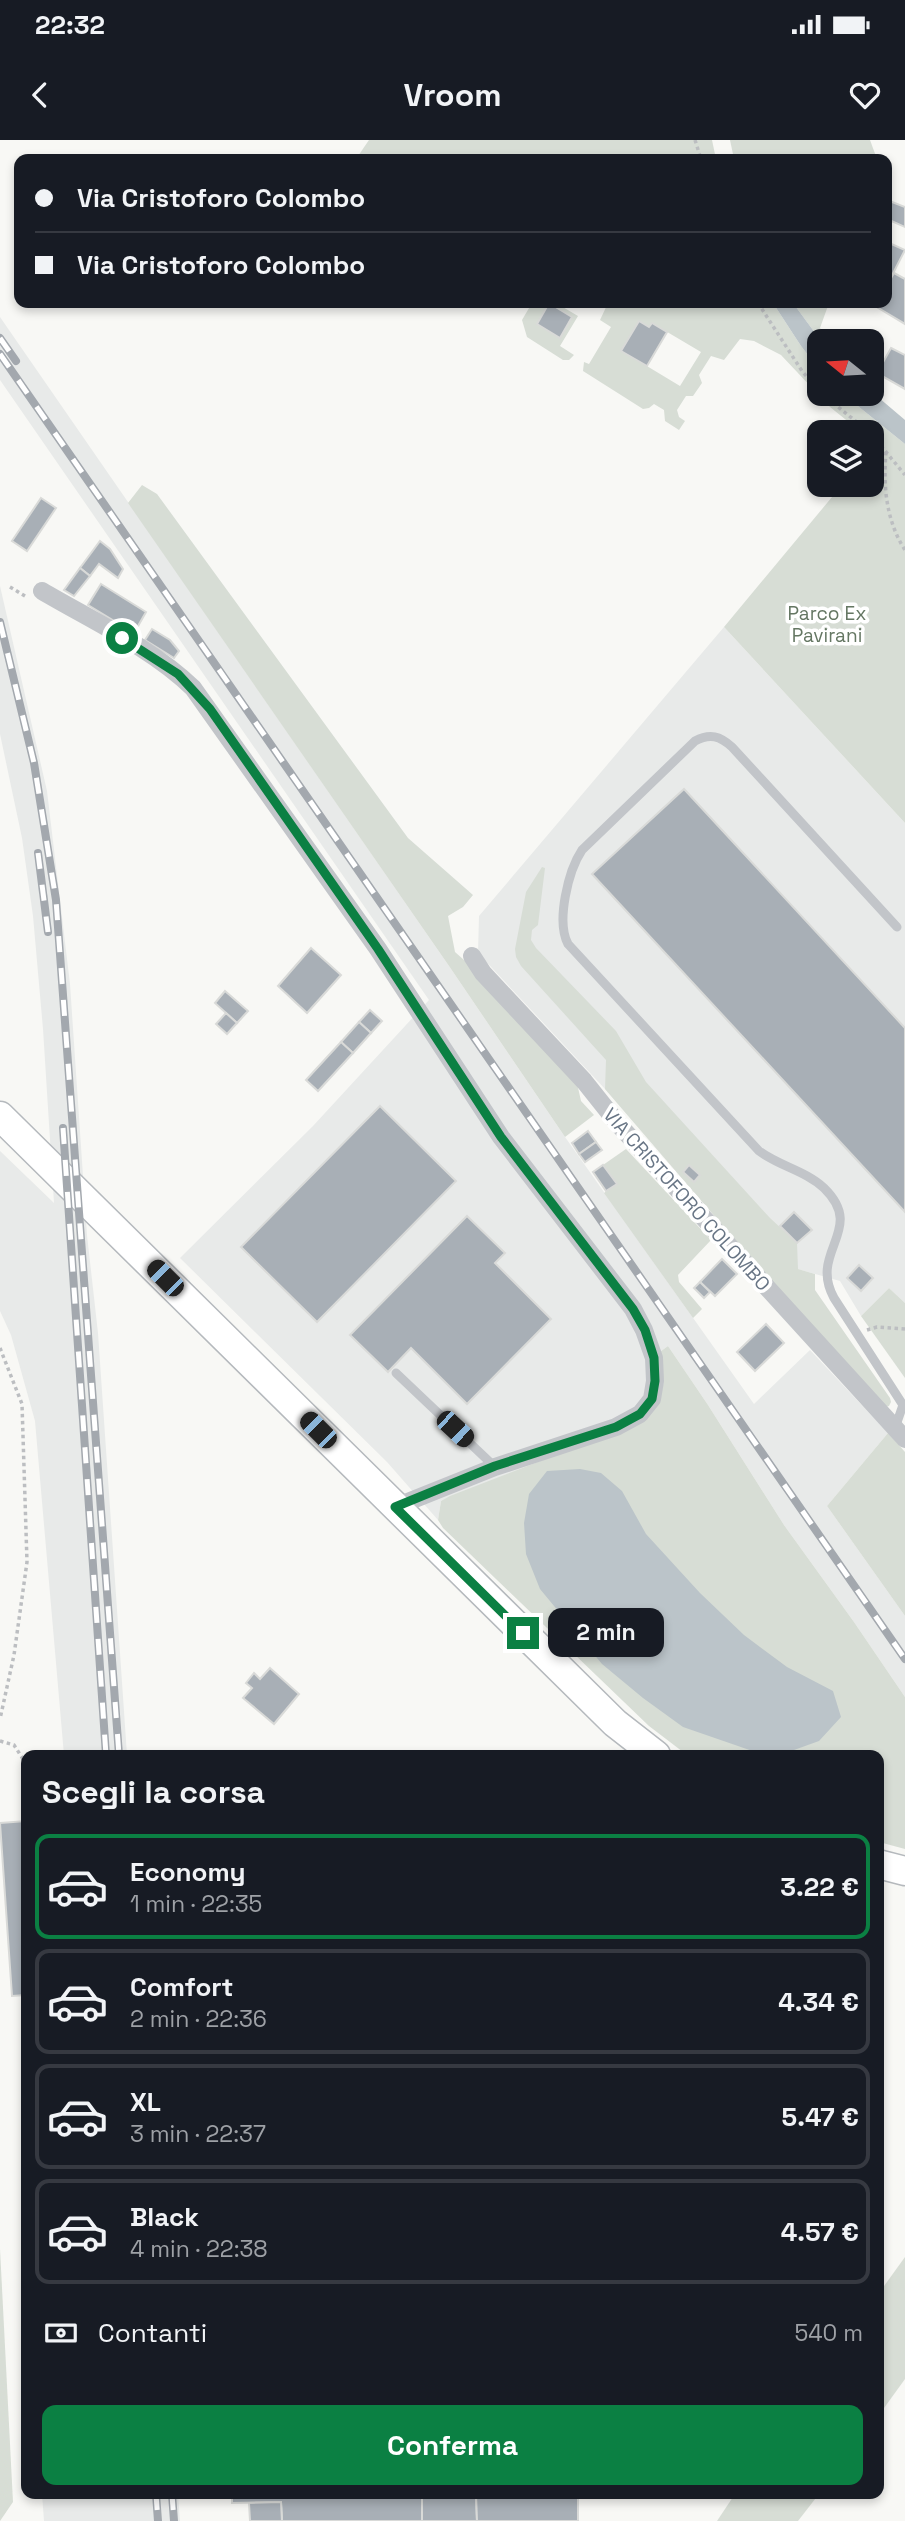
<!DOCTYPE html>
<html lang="it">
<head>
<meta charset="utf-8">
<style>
  :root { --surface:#171b24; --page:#242831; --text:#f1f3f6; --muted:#9ea1a6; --line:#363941; --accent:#0b8043 }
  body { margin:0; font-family:"Space Grotesk",sans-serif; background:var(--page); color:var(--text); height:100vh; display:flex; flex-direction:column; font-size:26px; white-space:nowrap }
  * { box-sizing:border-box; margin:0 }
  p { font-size:23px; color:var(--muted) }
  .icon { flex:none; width:38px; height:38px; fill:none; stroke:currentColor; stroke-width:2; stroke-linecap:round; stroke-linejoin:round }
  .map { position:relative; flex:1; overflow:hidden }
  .side { position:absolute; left:21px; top:1610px; width:863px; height:749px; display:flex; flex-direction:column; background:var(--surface); border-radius:14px; box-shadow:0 4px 10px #0003 }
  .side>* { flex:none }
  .top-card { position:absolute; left:14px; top:14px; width:878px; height:154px; border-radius:14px; box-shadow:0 4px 10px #0003; display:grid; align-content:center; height:154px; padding:0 21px; background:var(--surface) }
  .needle { width:46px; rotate:288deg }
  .buttons { position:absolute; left:807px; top:189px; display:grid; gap:14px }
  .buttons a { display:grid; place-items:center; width:77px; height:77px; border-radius:14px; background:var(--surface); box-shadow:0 4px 10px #0003; font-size:35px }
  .end { position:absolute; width:32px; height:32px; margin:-16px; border:9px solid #0b8043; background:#fff; box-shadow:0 0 0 4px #fff }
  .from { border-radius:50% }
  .bubble { position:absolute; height:49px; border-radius:14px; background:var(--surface); box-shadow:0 4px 10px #0003; font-size:23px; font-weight:700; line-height:49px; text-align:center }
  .car { position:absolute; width:21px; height:42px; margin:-21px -10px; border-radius:9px; box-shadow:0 0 5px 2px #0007; background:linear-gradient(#222 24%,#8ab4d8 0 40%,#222 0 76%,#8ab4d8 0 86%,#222 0) }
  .top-card b { display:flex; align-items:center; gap:24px; height:66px; font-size:26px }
  .top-card b+b { border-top:2px solid var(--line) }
  .top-card i { width:18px; height:18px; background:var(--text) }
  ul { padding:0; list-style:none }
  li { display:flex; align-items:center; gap:21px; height:105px; margin:0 14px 10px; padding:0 7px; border:4px solid var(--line); border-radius:14px }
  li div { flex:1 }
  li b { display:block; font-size:26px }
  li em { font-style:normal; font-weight:700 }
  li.on { border-color:var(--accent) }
  li>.icon { width:63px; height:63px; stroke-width:1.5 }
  h2 { padding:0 21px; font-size:32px; line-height:84px }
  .pay { display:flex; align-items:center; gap:18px; height:77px; padding:0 21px; font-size:26px }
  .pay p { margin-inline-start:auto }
  .primary-button { display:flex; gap:14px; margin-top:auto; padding:14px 21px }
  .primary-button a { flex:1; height:80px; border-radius:14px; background:var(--accent); color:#fff; font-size:28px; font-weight:700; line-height:80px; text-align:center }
  .status { display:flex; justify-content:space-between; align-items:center; height:49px; padding:0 35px; background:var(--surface); direction:ltr }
  .status svg { height:19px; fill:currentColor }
  header { display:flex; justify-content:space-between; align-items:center; height:91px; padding:0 21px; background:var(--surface); font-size:32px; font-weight:700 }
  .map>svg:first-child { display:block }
</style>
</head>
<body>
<div class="status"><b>22:32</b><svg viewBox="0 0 49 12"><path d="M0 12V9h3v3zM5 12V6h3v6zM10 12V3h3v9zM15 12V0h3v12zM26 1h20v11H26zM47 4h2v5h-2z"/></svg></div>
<header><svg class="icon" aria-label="back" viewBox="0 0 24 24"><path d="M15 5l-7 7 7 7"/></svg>Vroom<svg class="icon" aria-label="heart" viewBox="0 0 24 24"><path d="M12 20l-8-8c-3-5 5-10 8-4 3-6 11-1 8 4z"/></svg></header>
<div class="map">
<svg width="905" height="2381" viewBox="0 0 905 2381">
  <rect width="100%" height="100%" fill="#f8f8f5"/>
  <g fill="#e8eae9">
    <polygon points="0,177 449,826 565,997 754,1264 810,1210 888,1293 827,1366 905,1476 905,1557 854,1482 784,1385 708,1265 668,1206 657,1214 665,1241 659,1263 642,1280 441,1361 438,1380 387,1322 180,1118 313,986 429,860 0,240"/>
    <polygon points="0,446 47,651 70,844 87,1095 98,1193 127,1615 64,1615 35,1281 11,1195 0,1171 0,1011 54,1063 43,889 33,776 22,698 0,594"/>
    <polygon points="724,487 905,683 905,1163 889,1148 861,1176 840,1141 748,1115 605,949 478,813 479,776"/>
    <polygon points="42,2354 178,2354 180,2381 44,2381"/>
  </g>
  <g fill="#d7ddd5" fill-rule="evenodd">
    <polygon points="369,0 712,0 716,19 356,19"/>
    <polygon points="730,0 870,0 877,19 734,19"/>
    <polygon points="532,163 556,163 578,176 560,206 574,215 569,220 563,220 527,197 522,180"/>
    <path d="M608,163H773L801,206L819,229V254H843L905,304V683L724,487L842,345H872V309L875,305L872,301V292H861L830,267L781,215L754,201L740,199L724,220L711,216L699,235L702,243L693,256H686L677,270L679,277L685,281L679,290L665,281L664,270L654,264L649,268L643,269L583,231L584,222L589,224L611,187L600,180ZM639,181L649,187L652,183L701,212L680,246L622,211Z"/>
    <polygon points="793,163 829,163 820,188 831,201 821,201"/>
    <polygon points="142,345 157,354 408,698 473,755 463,767 448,776 455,812 464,820 577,943 581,961 594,975 565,997 449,826 128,363"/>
    <polygon points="542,727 545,728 538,785 532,790 531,800 536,808 616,891 646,942 770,1078 797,1103 798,1129 815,1134 815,1150 890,1258 891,1262 889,1266 886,1267 748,1115 605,949 606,920 521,826 516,817 515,809 526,752"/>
    <polygon points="626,1009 711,1100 678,1135 679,1142 702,1169 693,1178 604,1053 616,1044 603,1025"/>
    <polygon points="889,1148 905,1163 905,1238 861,1176"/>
    <polygon points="668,1206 708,1265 784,1385 854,1482 905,1557 905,1709 879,1702 878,1615 687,1615 649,1586 443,1388 438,1380 441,1361 450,1356 615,1292 659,1263 664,1241 657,1214"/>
    <polygon points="888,1293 905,1312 905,1476 827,1366"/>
    <polygon points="0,2109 13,2362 0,2381"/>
    <polygon points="905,2117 905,2239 879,2275 879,2153"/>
    <polygon points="735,2354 819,2354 798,2381 717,2381"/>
  </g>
  <g fill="#bbc4c9">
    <polygon points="773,163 793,163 821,201 819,201 819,229 801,206"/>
    <polygon points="872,252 905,280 905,304 843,254 872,254"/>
    <polygon points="580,1329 601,1333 622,1351 646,1394 700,1453 744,1495 787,1527 833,1551 841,1577 819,1601 794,1610 764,1615 683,1587 643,1558 602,1524 540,1449 526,1414 524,1383 529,1354 547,1331"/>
  </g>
  <g fill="#a8afb6" stroke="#d9dad8" stroke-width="2">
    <polygon points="887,60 905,67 905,87 887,79"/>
    <polygon points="887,102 905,110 887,145"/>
    <polygon points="894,133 905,139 905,184 875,166 877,163 887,163 887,145"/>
    <polygon points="549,163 572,177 560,198 537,184"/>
    <polygon points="639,181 649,187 652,183 667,192 647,226 621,211"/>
    <polygon points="891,208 905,215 905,249 877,233"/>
    <polygon points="41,358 56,368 27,411 12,401"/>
    <polygon points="100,401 110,409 123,429 118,438 99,424 90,436 80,428"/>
    <polygon points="80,428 90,436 74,456 64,450"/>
    <polygon points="101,444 146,472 134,493 88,465"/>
    <polygon points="152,489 170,500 179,511 174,518 145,500"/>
    <polygon points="684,649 905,888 905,1072 592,734"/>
    <polygon points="311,808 341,835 307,873 278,846"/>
    <polygon points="225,851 248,871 237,883 215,863"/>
    <polygon points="370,870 382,881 371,893 359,882"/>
    <polygon points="226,873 237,883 227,894 216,884"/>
    <polygon points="359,882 371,893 353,913 341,902"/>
    <polygon points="341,902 353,913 318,951 306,940"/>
    <polygon points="380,966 456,1041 317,1182 241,1107"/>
    <polygon points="588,991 596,1002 579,1014 572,1003"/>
    <polygon points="596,1002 602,1010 585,1022 579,1014"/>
    <polygon points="603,1025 617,1044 606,1051 593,1032"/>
    <polygon points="689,1025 700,1035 694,1042 683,1032"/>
    <polygon points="794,1072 812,1090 797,1103 780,1086"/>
    <polygon points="467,1076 505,1113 495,1123 551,1179 467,1264 411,1208 388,1232 350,1195"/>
    <polygon points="722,1119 737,1134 715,1156 700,1142"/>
    <polygon points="859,1125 873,1138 861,1151 847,1138"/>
    <polygon points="700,1142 710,1152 704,1158 694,1148"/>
    <polygon points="766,1184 784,1203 755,1231 737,1212"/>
    <polygon points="270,1528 299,1554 274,1584 243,1558 252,1548 246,1543 254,1533 260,1539"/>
    <polygon points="26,1681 26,1855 12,1856 0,1683"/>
    <polygon points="232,2354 422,2354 422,2381 282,2381 281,2362 232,2363"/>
    <polygon points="422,2354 476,2354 477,2381 422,2381"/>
    <polygon points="476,2354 578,2354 578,2381 477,2381"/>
    <polygon points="281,2362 282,2381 250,2381 249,2363"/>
  </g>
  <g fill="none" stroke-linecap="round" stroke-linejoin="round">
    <g stroke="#b5b9bd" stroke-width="31">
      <g id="primary">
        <polyline points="0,976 615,1583 656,1615"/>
        <polyline points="878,1724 905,1731"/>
      </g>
    </g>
    <g stroke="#bcbec1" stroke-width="3.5" stroke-dasharray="3.5 3.5" stroke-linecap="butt">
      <polyline points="695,0 701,19"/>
      <polyline points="758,163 802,231 819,251"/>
      <polyline points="822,254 869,292"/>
      <polyline points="872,295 905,335"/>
      <path d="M886,312C883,345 886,381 905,410"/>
      <polyline points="10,447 25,456"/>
      <polyline points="867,1190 877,1187 905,1189"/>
      <polyline points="0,1208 22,1264 27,1422 14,1515 0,1579"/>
      <polyline points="0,1601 14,1605 23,1619 23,1663"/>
    </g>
    <g stroke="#c2c5c9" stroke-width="9">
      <polyline points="396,1233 495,1327"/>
      <path d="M895,1288L903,1265L834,1158C808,1111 867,1090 824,1048C806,1031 779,1026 759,1011L568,804C556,782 568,731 582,710L695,601C710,593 720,596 732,607L897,787"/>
    </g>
    <g stroke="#c2c5c9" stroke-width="18">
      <path d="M42,451C91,480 152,508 193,548L378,809L501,997L633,1169L644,1190L654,1218L655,1241L652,1259L640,1274L616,1287L495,1327L395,1367"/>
      <polyline points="472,816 483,833 584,941 619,985 905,1299"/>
    </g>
    <use href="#primary" stroke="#fff" stroke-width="28"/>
    <g stroke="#a3a8ae" stroke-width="8">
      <g id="rail">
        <polyline points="0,198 16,221"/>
        <polyline points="0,214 905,1519"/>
        <polyline points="0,482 34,623 56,760 119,1615"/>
        <polyline points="38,713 48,792"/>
        <polyline points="63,988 106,1615"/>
        <polyline points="156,2354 158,2381"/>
        <polyline points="172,2354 174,2381"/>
      </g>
    </g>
    <use href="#rail" stroke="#fff" stroke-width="5" stroke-dasharray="16" stroke-linecap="butt"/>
  </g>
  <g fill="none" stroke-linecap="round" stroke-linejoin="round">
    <polyline stroke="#0b8043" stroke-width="9" points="122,498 178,534 210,569 378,809 501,997 633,1169 645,1190 654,1218 655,1241 652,1259 640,1274 616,1287 495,1326 395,1367 523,1493"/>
  </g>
  <g text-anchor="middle" stroke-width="7" stroke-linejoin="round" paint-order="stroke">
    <g font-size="19" fill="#657763" stroke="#fff">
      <text x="827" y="480">Parco Ex<tspan x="827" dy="22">Pavirani</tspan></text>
    </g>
    <g font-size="19" fill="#687585" stroke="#fff">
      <text transform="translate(687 1059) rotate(48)" y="7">VIA CRISTOFORO COLOMBO</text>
    </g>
  </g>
</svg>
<div class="buttons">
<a><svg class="needle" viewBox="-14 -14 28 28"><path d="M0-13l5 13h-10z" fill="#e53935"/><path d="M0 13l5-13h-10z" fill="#9ea1a6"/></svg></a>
<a><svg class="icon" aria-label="layers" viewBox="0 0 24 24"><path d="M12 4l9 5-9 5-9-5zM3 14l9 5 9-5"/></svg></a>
</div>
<i class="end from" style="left:122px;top:498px"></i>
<i class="end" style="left:523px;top:1493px"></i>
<div class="bubble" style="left:548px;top:1468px;width:116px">2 min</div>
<i class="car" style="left:165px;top:1138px;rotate:315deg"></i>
<i class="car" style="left:455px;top:1289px;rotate:133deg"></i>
<i class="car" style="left:318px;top:1290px;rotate:315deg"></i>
<div class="top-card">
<b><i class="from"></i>Via Cristoforo Colombo</b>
<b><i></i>Via Cristoforo Colombo</b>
</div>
<section class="side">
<h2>Scegli la corsa</h2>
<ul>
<li class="on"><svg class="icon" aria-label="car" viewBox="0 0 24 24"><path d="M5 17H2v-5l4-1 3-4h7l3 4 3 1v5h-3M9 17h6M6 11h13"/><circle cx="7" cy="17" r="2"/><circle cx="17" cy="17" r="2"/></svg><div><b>Economy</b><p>1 min · 22:35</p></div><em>3.22 €</em></li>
<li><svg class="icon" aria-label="car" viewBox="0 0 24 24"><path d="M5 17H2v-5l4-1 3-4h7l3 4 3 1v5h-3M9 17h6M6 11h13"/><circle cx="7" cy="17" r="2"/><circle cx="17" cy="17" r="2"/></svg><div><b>Comfort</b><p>2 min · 22:36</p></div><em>4.34 €</em></li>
<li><svg class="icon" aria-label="car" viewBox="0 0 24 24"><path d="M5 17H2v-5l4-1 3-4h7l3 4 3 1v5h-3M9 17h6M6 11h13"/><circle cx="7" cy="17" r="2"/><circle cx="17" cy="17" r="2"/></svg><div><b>XL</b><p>3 min · 22:37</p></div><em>5.47 €</em></li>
<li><svg class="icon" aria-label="car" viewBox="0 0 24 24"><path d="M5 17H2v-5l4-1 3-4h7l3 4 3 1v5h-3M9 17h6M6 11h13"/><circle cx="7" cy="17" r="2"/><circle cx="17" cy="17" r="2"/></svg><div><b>Black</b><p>4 min · 22:38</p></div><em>4.57 €</em></li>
</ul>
<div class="pay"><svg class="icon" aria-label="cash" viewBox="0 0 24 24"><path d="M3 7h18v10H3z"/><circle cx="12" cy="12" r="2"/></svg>Contanti<p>540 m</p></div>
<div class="primary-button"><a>Conferma</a></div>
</section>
</div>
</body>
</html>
